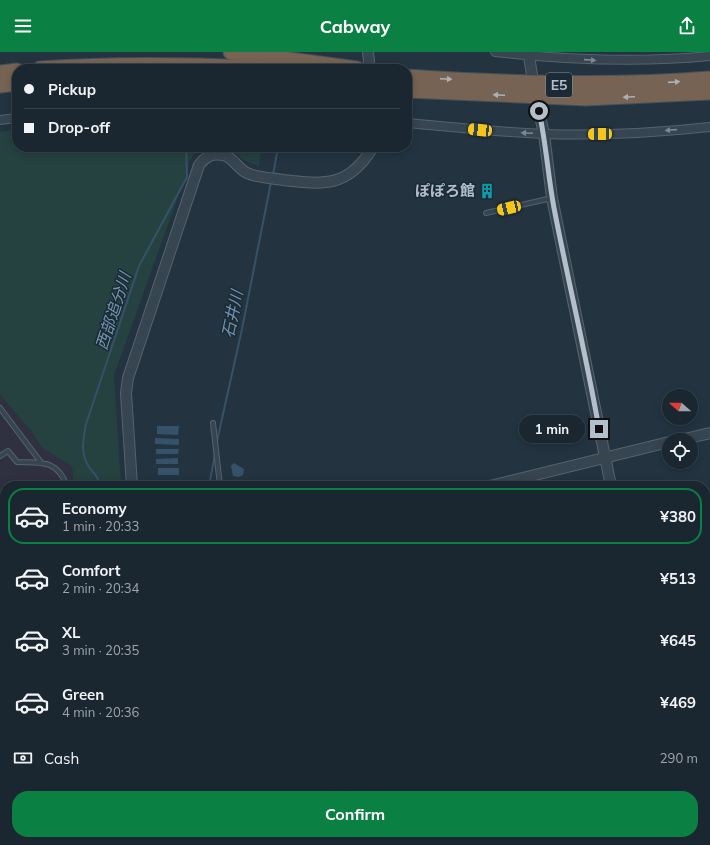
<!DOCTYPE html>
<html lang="en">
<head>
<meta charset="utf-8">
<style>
  :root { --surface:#1a2730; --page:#27333c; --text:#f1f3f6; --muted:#9fa5ab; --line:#38444c; --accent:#0b8043 }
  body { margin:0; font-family:Mulish,"Noto Sans JP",sans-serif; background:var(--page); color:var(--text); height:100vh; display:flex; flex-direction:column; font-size:15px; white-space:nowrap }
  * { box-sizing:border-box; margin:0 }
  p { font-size:13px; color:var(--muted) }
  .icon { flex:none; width:22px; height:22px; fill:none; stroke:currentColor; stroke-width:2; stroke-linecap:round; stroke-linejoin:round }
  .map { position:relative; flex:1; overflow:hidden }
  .drawer { position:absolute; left:0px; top:429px; width:710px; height:364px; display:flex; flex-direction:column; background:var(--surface); border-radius:16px 16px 0 0; box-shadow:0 2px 10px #0003,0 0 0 1px var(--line) }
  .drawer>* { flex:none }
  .banner { position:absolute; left:12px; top:12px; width:400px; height:88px; border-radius:16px; box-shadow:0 2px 10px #0003,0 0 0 1px var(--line); display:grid; align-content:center; height:88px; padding:0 12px; background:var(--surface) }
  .needle { width:26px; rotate:291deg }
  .buttons { position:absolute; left:662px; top:337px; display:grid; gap:8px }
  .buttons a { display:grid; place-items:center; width:36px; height:36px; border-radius:50%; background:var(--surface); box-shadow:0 2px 10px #0003,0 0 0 1px var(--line); font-size:20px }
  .end { position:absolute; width:18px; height:18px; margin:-9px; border:5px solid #b3c0cb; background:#111; box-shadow:0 0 0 2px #111 }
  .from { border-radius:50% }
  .bubble { position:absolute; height:28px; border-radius:14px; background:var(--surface); box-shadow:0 2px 10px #0003,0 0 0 1px var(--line); font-size:13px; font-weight:700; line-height:28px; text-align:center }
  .car { position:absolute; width:12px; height:24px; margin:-12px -6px; border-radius:5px; box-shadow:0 0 3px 1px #0007; background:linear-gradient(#f5c518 24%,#345 0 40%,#f5c518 0 76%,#345 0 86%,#f5c518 0) }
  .banner b { display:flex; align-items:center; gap:14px; height:38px; font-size:15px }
  .banner b+b { border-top:1px solid var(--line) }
  .banner i { width:10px; height:10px; background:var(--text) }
  ul { padding:7px 0 0; list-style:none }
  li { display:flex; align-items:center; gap:12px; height:56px; margin:0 8px 6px; padding:0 4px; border:2px solid transparent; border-radius:16px }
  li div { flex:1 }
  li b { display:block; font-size:15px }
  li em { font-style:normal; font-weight:700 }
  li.on { border-color:var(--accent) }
  li>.icon { width:36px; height:36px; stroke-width:1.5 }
  .pay { display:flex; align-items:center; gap:10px; height:44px; padding:0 12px; font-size:15px }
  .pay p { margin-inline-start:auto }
  .button { display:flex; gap:8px; margin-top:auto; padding:8px 12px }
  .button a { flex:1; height:46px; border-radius:16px; background:var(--accent); color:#fff; font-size:16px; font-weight:700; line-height:46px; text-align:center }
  header { display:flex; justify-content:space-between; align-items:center; height:52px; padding:0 12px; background:var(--accent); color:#fff; font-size:18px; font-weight:700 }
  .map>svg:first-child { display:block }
</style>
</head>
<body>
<header><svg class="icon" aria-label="menu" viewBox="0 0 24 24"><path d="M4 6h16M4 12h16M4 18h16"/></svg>Cabway<svg class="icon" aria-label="share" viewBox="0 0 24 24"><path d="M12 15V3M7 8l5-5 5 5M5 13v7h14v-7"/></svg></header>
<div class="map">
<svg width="710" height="793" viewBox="0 0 710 793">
  <rect width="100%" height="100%" fill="#233440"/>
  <polygon fill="#2f3040" points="0,343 33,381 42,396 72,414 74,434 5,434 5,652 0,652"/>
  <g fill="#254140">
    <polygon points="17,77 17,95 227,95 198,96 189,109 187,125 179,142 114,323 121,434 74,434 72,414 42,396 33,381 0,343 0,80"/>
    <polygon points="228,95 261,95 259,114 245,109"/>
    <polygon points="0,678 5,678 5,763 0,773"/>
    <polygon points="157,788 288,788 289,793 157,793"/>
    <polygon points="592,788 629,788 601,793"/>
  </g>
  <g fill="#355268">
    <polygon points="157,374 179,374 178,383 157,382"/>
    <polygon points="155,386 179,387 179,393 155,392"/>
    <polygon points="156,397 179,397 178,402 156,402"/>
    <polygon points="178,406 178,412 156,412 156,407"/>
    <polygon points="234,411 244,417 243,423 239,425 233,424 231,414"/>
    <rect x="158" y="416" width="21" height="7"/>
  </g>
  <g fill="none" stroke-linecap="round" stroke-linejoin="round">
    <g stroke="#355268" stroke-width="2">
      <polyline points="273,123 278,95"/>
      <polyline points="217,389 242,277 271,130"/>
      <path d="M99,434C99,424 94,422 89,415C80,401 83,388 86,372L139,214L187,125L186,95"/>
      <polyline points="209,434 215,402"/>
      <polyline points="317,788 321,793"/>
      <polyline points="107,792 107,793"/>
    </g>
    <g stroke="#55636e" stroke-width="6">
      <g id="service">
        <polyline points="486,161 552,146"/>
        <polyline points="0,356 40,409"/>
        <polyline points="213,371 220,434"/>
        <path d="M0,404L8,399L17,410C41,411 57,407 67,434"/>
        <polyline points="0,543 5,540"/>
        <polyline points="52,788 53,793"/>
        <polyline points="532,788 534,793"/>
      </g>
    </g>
    <g stroke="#55636e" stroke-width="10">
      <g id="minor">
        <path d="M495,0C567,8 638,11 710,4"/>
        <polyline points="0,68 17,66"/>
        <path d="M407,71C452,75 498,80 543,82C599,84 655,81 710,75"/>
        <polyline points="0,737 5,737"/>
        <polyline points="0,784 5,784"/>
        <polyline points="306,788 307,793"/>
      </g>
    </g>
    <g stroke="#55636e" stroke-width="12">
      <g id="tertiary">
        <polyline points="368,0 369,9"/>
        <polyline points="529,4 532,23"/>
        <polyline points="539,59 544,82 552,146 611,434"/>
        <polyline points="680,388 710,381"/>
        <path d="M132,434L126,341L128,326L199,113C205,105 212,101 223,103C233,105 238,117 247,121C258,126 272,126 283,128C325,133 349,135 373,95"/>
        <polyline points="490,434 669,390"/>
        <polyline points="0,664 5,664"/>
        <polyline points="143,788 143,793"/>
        <polyline points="688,788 689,793"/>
        <polyline points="635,793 652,788"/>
      </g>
    </g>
    <g stroke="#42505b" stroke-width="17">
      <g id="motorway">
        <polyline points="231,0 357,17"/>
        <path d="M40,17C120,11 200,13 280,17"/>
        <polyline points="0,21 17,19"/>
        <path d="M407,25C509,32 608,35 710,27"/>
        <polyline points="0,33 17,31"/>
        <polyline points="407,38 586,46 710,40"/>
      </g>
    </g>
    <use href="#service" stroke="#374550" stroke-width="4"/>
    <use href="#minor" stroke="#374550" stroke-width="8"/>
    <use href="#tertiary" stroke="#374550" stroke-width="10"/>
    <use href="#motorway" stroke="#766353" stroke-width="15"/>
  </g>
  <defs><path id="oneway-solid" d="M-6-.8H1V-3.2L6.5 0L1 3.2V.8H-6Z"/></defs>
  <g fill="#7b8994">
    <use href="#oneway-solid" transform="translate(590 8) rotate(4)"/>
    <use href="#oneway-solid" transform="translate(671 78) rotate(176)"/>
    <use href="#oneway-solid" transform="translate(527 81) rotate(-177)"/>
  </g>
  <g fill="#aab2b9">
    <use href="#oneway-solid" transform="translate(446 27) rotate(3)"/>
    <use href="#oneway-solid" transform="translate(674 30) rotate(-4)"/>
    <use href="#oneway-solid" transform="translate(499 43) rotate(-178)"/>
    <use href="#oneway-solid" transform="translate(629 45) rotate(178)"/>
  </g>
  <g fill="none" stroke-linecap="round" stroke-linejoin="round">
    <path stroke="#b3c0cb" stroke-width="5" d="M539,59C546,91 548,124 554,156C568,229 586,302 599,377"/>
  </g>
  <defs>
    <g id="building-bare" transform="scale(1.2)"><path d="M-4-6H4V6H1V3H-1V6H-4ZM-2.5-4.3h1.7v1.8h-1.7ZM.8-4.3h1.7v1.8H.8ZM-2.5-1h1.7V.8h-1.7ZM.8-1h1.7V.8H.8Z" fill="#0f9aa8" stroke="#1c2a35" stroke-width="2.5" paint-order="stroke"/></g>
  </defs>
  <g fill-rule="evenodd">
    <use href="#building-bare" x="487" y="139"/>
  </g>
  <g text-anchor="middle" stroke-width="3" stroke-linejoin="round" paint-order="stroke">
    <rect fill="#1c2a35" stroke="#86939e" stroke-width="1" x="546" y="21" width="26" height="24" rx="3"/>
    <g font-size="14" font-weight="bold" fill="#b3c0cb">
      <text x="559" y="38">E5</text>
    </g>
    <g font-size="15" font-weight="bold" fill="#b3c0cb" stroke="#1c2a35" text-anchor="end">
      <text x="475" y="144">ぽぽろ館</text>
    </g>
    <g font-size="16" font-style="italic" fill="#7196b0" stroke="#1c2a35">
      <text transform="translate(113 259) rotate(-72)" y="6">西部追分川</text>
      <text transform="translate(232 262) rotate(-78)" y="6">石井川</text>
    </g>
  </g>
</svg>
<div class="buttons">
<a><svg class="needle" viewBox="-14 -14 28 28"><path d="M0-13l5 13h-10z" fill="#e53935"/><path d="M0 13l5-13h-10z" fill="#9fa5ab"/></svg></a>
<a><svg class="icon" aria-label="locate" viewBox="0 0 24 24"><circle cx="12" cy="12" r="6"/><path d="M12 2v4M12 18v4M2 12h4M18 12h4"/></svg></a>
</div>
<i class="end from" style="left:539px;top:59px"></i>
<i class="end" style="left:599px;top:377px"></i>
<div class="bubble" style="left:519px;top:363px;width:66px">1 min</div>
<i class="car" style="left:480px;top:78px;rotate:276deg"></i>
<i class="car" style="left:600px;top:82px;rotate:269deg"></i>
<i class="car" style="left:509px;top:156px;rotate:257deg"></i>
<div class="banner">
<b><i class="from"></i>Pickup</b>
<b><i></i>Drop-off</b>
</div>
<section class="drawer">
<ul>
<li class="on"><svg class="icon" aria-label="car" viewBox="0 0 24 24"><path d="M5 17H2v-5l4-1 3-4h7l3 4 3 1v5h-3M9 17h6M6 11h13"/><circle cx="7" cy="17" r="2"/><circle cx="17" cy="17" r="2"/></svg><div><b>Economy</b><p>1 min · 20:33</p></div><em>¥380</em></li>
<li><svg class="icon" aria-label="car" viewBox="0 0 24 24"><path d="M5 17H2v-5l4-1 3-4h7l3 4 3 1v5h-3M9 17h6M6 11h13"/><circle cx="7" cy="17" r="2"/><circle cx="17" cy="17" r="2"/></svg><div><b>Comfort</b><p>2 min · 20:34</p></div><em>¥513</em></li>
<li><svg class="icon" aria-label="car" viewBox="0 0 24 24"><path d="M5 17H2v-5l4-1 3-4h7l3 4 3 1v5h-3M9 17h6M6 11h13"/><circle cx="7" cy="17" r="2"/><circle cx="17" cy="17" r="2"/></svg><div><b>XL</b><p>3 min · 20:35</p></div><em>¥645</em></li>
<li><svg class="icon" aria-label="car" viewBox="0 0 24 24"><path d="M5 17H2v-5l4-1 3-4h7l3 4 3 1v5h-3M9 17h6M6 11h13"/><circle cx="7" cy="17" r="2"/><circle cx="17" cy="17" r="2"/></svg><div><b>Green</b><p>4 min · 20:36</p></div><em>¥469</em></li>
</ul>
<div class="pay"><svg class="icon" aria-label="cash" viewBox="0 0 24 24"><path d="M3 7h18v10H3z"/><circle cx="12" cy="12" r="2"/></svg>Cash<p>290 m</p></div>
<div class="button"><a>Confirm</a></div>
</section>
</div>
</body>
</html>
